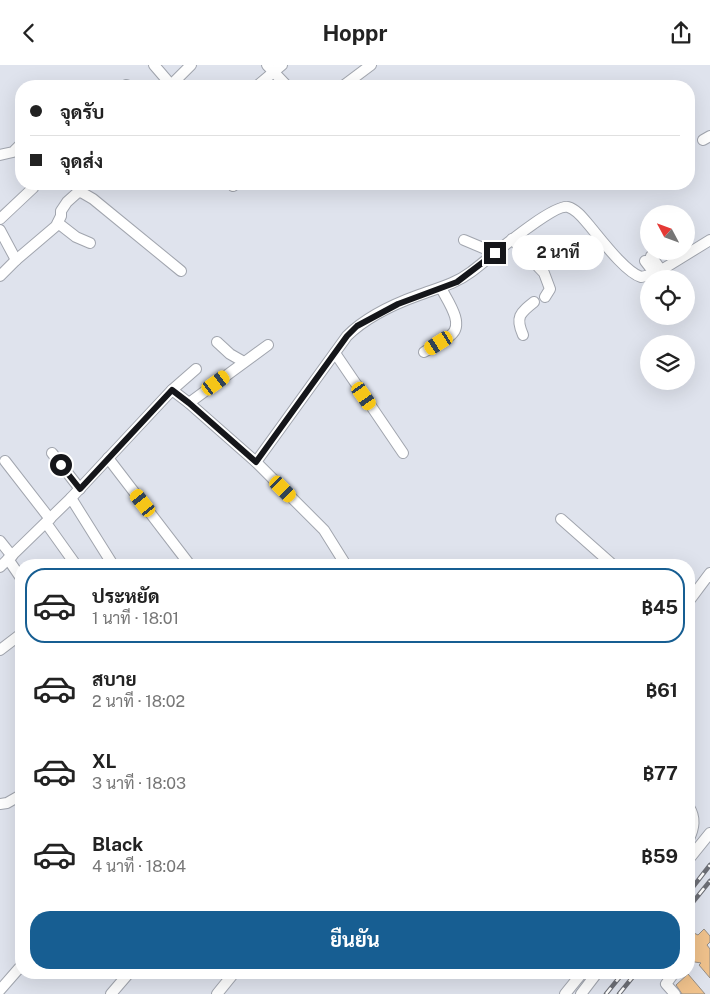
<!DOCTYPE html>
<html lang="th">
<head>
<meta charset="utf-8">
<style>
  :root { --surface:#fff; --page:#f2f2f2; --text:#222; --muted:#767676; --line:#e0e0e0; --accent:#175e92 }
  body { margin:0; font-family:"Public Sans",Sarabun,sans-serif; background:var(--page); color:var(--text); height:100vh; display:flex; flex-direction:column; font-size:19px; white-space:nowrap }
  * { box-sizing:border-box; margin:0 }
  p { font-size:16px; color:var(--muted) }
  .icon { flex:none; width:28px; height:28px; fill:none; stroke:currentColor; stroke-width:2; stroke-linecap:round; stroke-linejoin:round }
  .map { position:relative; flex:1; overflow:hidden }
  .details { position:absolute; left:15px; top:494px; width:680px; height:420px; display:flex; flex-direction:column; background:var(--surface); border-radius:20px; box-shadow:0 5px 20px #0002 }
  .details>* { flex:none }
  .top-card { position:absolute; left:15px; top:15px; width:680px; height:110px; border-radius:20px; box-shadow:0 5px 20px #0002; display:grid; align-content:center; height:110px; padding:0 15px; background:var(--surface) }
  .needle { width:32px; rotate:311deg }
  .fabs { position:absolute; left:640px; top:140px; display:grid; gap:10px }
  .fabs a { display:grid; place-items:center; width:55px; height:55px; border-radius:50%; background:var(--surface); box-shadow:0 5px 20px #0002; font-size:25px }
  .end { position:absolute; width:22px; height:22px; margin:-11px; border:6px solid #15161a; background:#fff; box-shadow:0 0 0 2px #fff }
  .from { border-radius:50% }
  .bubble { position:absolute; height:35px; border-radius:18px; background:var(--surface); box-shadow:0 5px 20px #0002; font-size:16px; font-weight:700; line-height:35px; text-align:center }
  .car { position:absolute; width:15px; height:30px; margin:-15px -8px; border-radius:6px; box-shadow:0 0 4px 1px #0007; background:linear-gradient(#f5c518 24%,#345 0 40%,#f5c518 0 76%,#345 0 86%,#f5c518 0) }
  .top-card b { display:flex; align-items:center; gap:18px; height:48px; font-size:19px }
  .top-card b+b { border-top:1px solid var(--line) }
  .top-card i { width:12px; height:12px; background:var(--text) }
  ul { padding:9px 0 0; list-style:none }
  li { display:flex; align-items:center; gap:15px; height:75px; margin:0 10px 8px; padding:0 5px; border:2px solid transparent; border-radius:20px }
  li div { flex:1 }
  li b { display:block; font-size:19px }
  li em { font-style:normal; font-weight:700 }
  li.active { border-color:var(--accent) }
  li>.icon { width:45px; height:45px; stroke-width:1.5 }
  .action { display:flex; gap:10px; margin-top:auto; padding:10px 15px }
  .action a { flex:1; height:58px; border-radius:20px; background:var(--accent); color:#fff; font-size:20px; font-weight:700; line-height:58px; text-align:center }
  header { display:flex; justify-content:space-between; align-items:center; height:65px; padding:0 15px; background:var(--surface); font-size:22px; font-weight:700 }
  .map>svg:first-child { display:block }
</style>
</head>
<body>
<header><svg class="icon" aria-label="back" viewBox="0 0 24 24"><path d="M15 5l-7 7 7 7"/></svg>Hoppr<svg class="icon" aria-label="share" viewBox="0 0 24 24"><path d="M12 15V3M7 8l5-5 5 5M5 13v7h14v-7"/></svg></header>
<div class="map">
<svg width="710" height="929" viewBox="0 0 710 929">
  <rect width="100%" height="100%" fill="#dfe3ed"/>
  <g fill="#f0c28c" stroke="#958e86">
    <polygon points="704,864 710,871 710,877 707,880 710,884 710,913 699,900 701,898 689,896 689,872 694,868 698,870"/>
    <polygon points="688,909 705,929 682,929 676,920"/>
  </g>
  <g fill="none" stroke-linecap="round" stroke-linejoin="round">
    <g stroke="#a1a5ae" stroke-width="12">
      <g id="minor">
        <polyline points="154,0 172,21"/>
        <polyline points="267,0 287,21"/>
        <polyline points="124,21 126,20 129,21"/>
        <polyline points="170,21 191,0"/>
        <polyline points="257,21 282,0"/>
        <polyline points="343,21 371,0"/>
        <polyline points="703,75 710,71"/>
        <polyline points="0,90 13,87 21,79"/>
        <polyline points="233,121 236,119"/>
        <polyline points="0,154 33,123"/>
        <polyline points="58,158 76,172 90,178"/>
        <polyline points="0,165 16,195"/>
        <polyline points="512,174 544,208 550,224 545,232"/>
        <polyline points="464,175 495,188"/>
        <polyline points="651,191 661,205"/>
        <polyline points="645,196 655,209"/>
        <polyline points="0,211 16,195 56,161 61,151 61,146 67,137 77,128 81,127 93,134 181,206"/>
        <path d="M523,270C515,252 520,248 534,237"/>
        <polyline points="217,277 230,289 244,297"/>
        <path d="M424,287C433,282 444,277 451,270C465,259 447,235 441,223"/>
        <polyline points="335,288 403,388"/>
        <polyline points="172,325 196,304"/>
        <polyline points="189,338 268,280"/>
        <polyline points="52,388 80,424"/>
        <polyline points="108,393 190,500"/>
        <polyline points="5,396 50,454"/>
        <path d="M256,397L347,271C366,252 394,239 419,230C438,223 455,219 471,207C486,196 553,138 568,142C576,144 583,153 588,159C600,173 625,207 641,212L655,209L710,175"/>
        <polyline points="71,433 113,500"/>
        <polyline points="561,454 613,500"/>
        <polyline points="46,458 76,500"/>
        <polyline points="0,476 12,491"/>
        <polyline points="8,494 21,513"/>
        <polyline points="0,502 71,433 172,325 189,338 256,397 324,465 344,497"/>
        <polyline points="689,536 710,508"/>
        <polyline points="0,585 21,569"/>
        <polyline points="0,739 7,738 21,730"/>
        <path d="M689,742C696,753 694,763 689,774"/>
        <polyline points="689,794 710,768"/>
        <polyline points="674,908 666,919 675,929"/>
        <polyline points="0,925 21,901"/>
        <polyline points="111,929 129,908"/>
        <polyline points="217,929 234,908"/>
        <polyline points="565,929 582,908"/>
        <polyline points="581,929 597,908"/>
      </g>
    </g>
    <use href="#minor" stroke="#fff" stroke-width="10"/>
    <g stroke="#6c6e75" stroke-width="4.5">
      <g id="rail">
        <polyline points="689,827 710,800"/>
        <polyline points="689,842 710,816"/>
        <polyline points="606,929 623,908"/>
        <polyline points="619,929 636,908"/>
      </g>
    </g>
    <use href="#rail" stroke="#fff" stroke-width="2.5" stroke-dasharray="8" stroke-linecap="butt"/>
  </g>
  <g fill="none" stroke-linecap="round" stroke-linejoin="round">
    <polyline stroke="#15161a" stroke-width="6" points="61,400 80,424 172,325 189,338 256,397 347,271 357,261 398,239 457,217 495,188"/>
  </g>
</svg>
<div class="fabs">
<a><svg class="needle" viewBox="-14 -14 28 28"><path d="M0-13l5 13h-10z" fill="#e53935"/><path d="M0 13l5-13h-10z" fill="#767676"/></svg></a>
<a><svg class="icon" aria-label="locate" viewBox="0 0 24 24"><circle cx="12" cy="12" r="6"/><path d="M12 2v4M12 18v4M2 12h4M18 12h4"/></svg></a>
<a><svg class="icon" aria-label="layers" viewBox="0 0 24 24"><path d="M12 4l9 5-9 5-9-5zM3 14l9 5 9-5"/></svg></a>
</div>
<i class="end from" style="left:61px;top:400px"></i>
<i class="end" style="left:495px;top:188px"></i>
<div class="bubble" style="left:512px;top:170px;width:92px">2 นาที</div>
<i class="car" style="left:439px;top:278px;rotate:238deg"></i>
<i class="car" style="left:216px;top:318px;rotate:54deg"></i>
<i class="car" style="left:364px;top:331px;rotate:145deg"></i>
<i class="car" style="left:283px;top:424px;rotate:135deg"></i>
<i class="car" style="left:143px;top:438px;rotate:322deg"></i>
<div class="top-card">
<b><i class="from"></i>จุดรับ</b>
<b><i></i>จุดส่ง</b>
</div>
<section class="details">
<ul>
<li class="active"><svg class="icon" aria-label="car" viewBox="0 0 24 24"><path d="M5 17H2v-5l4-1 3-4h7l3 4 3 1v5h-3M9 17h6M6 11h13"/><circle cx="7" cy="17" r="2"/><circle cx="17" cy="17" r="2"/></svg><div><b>ประหยัด</b><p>1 นาที · 18:01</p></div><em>฿45</em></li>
<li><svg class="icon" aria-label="car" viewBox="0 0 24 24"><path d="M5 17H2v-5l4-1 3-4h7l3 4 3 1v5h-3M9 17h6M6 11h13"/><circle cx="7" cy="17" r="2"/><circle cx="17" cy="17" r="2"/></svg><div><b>สบาย</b><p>2 นาที · 18:02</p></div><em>฿61</em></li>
<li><svg class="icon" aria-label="car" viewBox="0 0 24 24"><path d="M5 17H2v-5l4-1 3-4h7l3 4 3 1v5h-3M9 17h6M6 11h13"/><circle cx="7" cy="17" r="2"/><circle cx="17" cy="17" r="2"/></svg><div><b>XL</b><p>3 นาที · 18:03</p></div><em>฿77</em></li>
<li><svg class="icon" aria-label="car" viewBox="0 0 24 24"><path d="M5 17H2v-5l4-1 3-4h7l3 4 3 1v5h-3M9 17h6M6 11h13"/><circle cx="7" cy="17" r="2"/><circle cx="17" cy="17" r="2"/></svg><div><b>Black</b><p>4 นาที · 18:04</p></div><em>฿59</em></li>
</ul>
<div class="action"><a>ยืนยัน</a></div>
</section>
</div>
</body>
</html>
